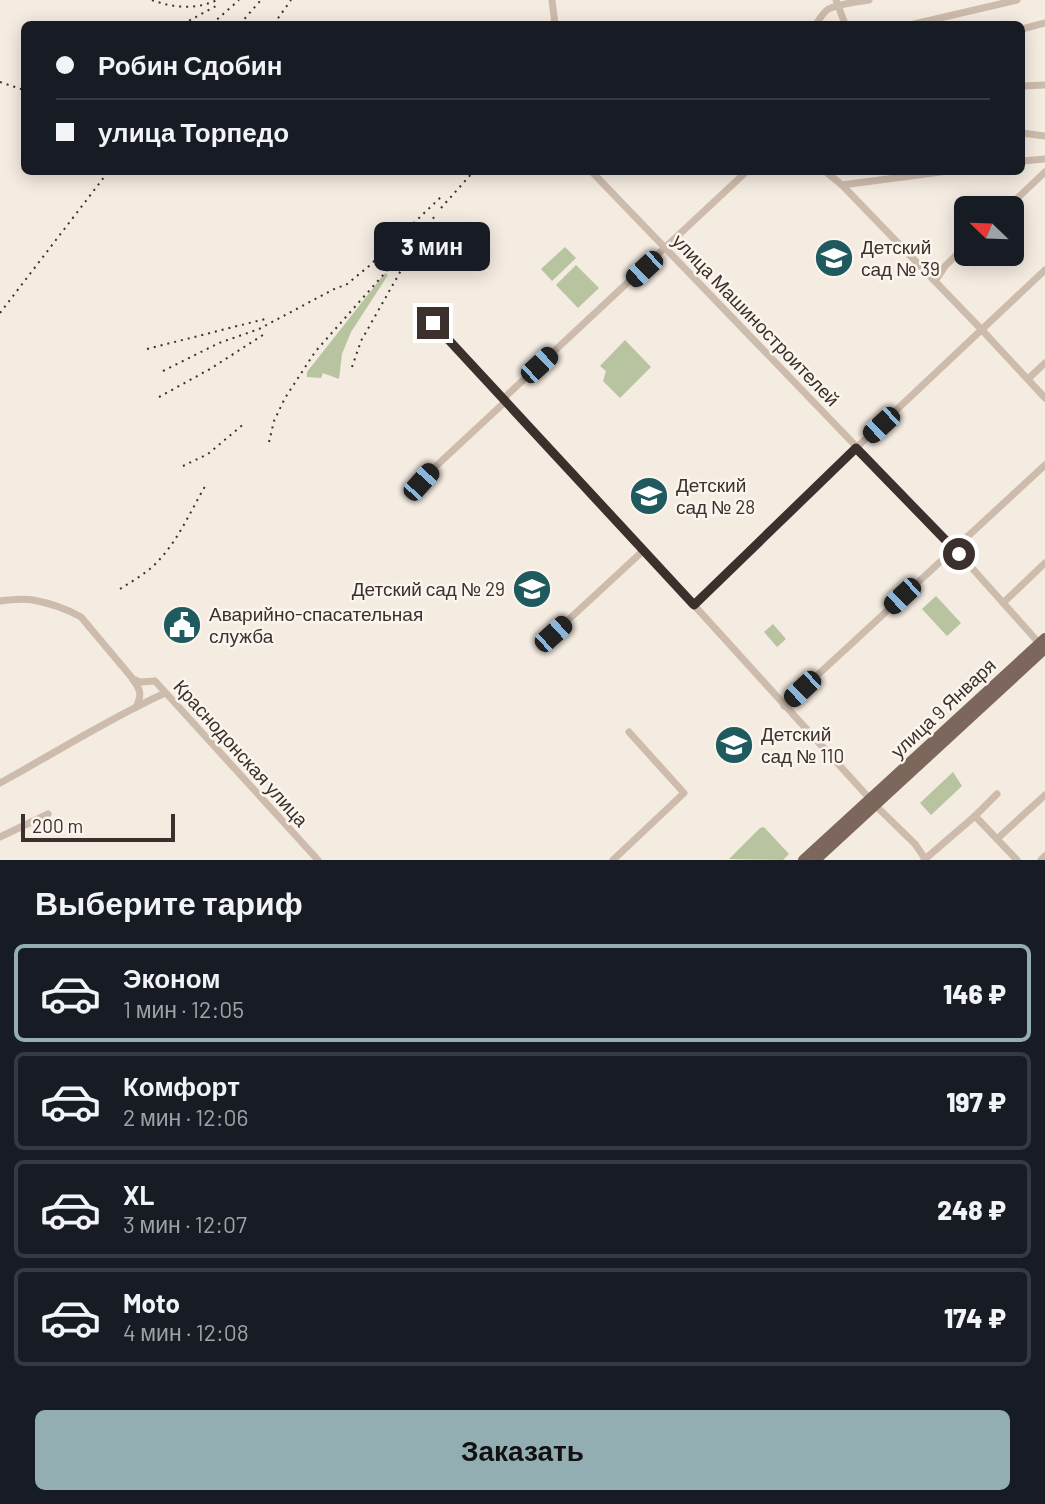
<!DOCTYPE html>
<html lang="ru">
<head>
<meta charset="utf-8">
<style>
  :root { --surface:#171b24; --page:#20242c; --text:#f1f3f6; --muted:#9ea1a6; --line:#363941; --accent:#92aeb2 }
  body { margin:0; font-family:Barlow,sans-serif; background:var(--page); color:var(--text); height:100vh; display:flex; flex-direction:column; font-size:26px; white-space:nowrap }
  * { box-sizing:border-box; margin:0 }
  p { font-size:23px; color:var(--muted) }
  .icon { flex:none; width:38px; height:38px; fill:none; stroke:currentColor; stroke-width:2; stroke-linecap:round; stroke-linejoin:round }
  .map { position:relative; height:860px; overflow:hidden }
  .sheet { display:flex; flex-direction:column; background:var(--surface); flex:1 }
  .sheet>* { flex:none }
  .guide { position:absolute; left:21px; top:21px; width:1004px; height:154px; border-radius:10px; box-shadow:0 4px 18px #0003; display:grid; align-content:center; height:154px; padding:0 35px; background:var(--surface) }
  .needle { width:46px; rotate:293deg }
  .fabs { position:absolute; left:954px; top:196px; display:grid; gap:14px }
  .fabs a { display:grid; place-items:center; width:70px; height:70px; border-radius:10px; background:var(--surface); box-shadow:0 4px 18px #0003; font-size:35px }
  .scale { position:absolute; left:21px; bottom:18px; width:154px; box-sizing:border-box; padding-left:7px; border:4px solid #3b302b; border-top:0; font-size:19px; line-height:24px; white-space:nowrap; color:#3b302b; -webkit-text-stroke:5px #fbf5ee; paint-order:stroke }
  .end { position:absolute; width:32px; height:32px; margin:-16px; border:9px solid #3b302b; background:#fff; box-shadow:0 0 0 4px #fff }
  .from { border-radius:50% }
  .bubble { position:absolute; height:49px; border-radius:10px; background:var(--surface); box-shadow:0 4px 18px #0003; font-size:23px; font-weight:800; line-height:49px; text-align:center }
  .car { position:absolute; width:21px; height:42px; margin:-21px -10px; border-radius:9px; box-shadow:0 0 5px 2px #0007; background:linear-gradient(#222 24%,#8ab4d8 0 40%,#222 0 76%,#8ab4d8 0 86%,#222 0) }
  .guide b { display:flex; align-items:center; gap:24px; height:66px; font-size:26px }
  .guide b+b { border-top:2px solid var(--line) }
  .guide i { width:18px; height:18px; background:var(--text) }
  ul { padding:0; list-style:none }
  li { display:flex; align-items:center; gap:21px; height:98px; margin:0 14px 10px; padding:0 21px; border:4px solid var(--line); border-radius:10px }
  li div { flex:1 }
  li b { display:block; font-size:26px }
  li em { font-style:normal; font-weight:800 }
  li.on { border-color:var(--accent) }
  li>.icon { width:63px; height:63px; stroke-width:1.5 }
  h2 { padding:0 35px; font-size:32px; line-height:84px }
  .button { display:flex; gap:14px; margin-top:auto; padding:14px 35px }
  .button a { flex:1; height:80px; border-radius:10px; background:var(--accent); color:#111; font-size:28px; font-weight:800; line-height:80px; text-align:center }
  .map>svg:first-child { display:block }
</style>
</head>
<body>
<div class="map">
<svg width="1045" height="860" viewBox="0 0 1045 860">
  <rect width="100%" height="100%" fill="#f4ebe1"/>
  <g fill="#b8c4a0">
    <polygon points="565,247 576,258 552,281 541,269"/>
    <polygon points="576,265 599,288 578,308 556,285"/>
    <polygon points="385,273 388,275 351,332 342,354 339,379 323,373 321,378 307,377 307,372"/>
    <polygon points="625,340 651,367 620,398 603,381 606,371 600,366"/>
    <polygon points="936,596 961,623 947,636 922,609"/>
    <polygon points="773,624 786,639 777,647 764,632"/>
    <polygon points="953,772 962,786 931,815 920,803"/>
    <polygon points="764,827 789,854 783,860 729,859 760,828"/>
  </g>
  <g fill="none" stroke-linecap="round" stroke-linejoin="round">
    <g stroke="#cdbbac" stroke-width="7">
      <polyline points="552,0 555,24"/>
      <polyline points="836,0 845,24"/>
      <path d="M816,24C819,20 823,13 827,10C835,4 858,2 869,0"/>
      <polyline points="914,24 1017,0"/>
      <polyline points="1022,29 1045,23"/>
      <polyline points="1022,86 1045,85"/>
      <polyline points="1022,133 1045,136"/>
      <polyline points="1022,161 1045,159"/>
      <polyline points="592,172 954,548 1039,643"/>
      <polyline points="826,172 842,185 982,330 1045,398"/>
      <polyline points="842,185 941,172"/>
      <polyline points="1007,208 1045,172"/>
      <polyline points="935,281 946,265 966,246"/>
      <polyline points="433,323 644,550 870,799"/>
      <polyline points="1028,379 1045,363"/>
      <polyline points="504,398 746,172"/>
      <polyline points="421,482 435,467 506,401"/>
      <path d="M0,601C11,600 23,598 33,600C49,603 67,609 81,617L133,679L140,682L155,681L318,860"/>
      <polyline points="1003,603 1045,563"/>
      <polyline points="694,605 856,448 1045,270"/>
      <polyline points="553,634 644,550"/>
      <path d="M133,680C141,690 142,695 136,707"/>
      <polyline points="784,706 1045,465"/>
      <path d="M0,783C55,753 108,719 165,693"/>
      <polyline points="876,806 915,844 926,860"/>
      <polyline points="975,816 997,794"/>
      <polyline points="0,837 48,814"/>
      <polyline points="997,839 1045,795"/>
      <polyline points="613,860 684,793 629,732"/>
      <polyline points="924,860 975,816 1017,860"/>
      <polyline points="1041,860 1045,856"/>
    </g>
    <g stroke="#7d675c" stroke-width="10">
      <polyline points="803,860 1045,638"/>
      <polyline points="816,860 1045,649"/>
    </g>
    <g stroke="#3b302b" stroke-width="2" stroke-dasharray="2 5" stroke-linecap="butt">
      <path d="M152,0C173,8 196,10 217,0"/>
      <polyline points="183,24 216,6"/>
      <polyline points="212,24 239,0"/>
      <polyline points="240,24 261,0"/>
      <polyline points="274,24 291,0"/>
      <polyline points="0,82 24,90"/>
      <polyline points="441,208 473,172"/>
      <polyline points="0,313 108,172"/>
      <polyline points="147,349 265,319"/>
      <polyline points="352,367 361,341 408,258"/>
      <polyline points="163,371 219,343 259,329 336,288 346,285 369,266 443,195"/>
      <polyline points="159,397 210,369 266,333"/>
      <polyline points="269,442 274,421 285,398 315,352 436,215"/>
      <polyline points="183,466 208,454 245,423"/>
      <path d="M120,589C134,580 149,572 160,559C180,537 192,508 207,483"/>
    </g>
  </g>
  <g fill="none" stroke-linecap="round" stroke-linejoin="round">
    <polyline stroke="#3b302b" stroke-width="9" points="433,323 694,605 856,448 959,554"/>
  </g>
  <defs>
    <g id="school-disc" transform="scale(2.0125)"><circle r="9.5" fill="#1f5a5e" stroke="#fbf5ee"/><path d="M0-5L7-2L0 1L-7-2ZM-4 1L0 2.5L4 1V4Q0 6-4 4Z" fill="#fff"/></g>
    <g id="civic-disc" transform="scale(2.0125)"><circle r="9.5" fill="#1f5a5e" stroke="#fbf5ee"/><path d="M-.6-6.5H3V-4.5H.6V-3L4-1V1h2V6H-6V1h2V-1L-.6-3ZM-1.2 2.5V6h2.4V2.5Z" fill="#fff"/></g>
  </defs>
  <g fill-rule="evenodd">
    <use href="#school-disc" x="834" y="258"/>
    <use href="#school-disc" x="649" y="496"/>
    <use href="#school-disc" x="532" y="589"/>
    <use href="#civic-disc" x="182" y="625"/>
    <use href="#school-disc" x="734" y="745"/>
  </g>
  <g text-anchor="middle" stroke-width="5" stroke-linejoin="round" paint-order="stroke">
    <g font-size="19" fill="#3b302b" stroke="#fbf5ee" text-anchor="start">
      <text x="861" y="254">Детский<tspan x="861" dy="22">сад № 39</tspan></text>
      <text x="676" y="492">Детский<tspan x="676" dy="22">сад № 28</tspan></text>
      <text x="505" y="596" text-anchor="end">Детский сад № 29</text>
      <text x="209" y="621">Аварийно-спасательная<tspan x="209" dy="22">служба</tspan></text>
      <text x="761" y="741">Детский<tspan x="761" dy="22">сад № 110</tspan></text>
    </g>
    <g font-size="19" fill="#3b302b" stroke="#fbf5ee">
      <text transform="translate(756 320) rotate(46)" y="7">улица Машиностроителей</text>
      <text transform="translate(943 708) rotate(-43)" y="7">улица 9 Января</text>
      <text transform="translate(241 753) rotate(48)" y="7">Краснодонская улица</text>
    </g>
  </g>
</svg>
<div class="fabs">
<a><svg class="needle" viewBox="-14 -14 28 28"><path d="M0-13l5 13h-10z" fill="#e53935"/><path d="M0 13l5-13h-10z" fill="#9ea1a6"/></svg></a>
</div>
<div class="scale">200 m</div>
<i class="end from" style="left:959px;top:554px"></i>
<i class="end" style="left:433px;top:323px"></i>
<div class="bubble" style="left:374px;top:222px;width:116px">3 мин</div>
<i class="car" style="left:644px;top:269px;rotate:227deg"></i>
<i class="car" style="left:539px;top:365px;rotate:47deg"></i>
<i class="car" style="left:881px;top:425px;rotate:227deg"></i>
<i class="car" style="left:421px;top:482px;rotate:42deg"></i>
<i class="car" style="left:902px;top:596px;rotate:227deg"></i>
<i class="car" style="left:553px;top:634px;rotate:48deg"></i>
<i class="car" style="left:802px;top:689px;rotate:227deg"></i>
<div class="guide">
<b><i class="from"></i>Робин Сдобин</b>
<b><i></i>улица Торпедо</b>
</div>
</div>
<section class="sheet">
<h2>Выберите тариф</h2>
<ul>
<li class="on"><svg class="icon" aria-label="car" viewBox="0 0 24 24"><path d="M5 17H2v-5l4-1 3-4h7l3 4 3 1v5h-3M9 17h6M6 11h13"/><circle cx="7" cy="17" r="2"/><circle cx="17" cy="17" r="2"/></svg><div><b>Эконом</b><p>1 мин · 12:05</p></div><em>146 ₽</em></li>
<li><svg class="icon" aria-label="car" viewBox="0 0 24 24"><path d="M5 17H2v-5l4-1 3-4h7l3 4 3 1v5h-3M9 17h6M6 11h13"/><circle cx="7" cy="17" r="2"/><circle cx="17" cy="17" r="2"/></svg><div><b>Комфорт</b><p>2 мин · 12:06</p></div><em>197 ₽</em></li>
<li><svg class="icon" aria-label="car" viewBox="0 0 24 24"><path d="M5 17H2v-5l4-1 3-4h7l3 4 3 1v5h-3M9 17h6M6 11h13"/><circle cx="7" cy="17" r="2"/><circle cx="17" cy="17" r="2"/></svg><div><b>XL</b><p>3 мин · 12:07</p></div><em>248 ₽</em></li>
<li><svg class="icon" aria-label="car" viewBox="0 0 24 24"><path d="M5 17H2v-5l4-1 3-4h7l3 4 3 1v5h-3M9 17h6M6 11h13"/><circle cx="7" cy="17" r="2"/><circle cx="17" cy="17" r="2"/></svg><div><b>Moto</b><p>4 мин · 12:08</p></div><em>174 ₽</em></li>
</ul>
<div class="button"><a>Заказать</a></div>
</section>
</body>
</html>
